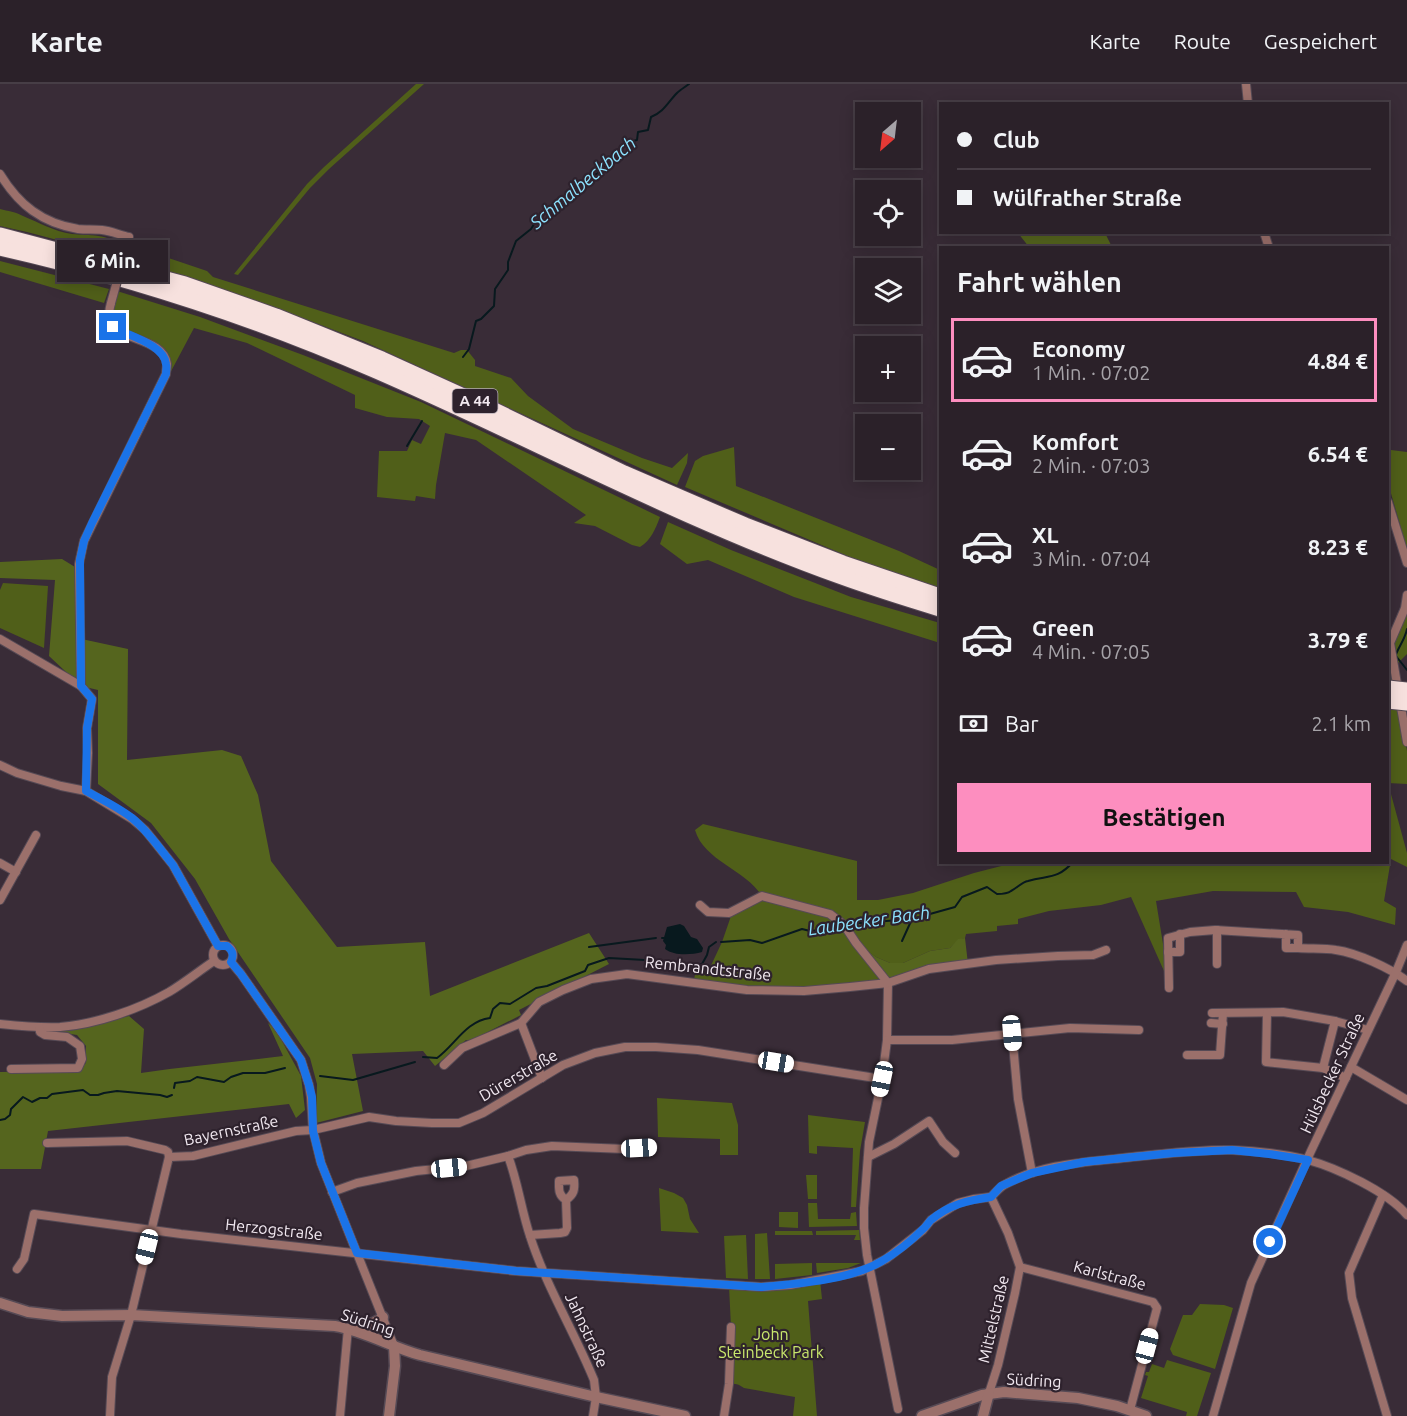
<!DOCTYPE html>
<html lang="de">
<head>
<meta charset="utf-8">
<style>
  :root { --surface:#2b2129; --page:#332931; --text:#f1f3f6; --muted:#a6a3a8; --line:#473e46; --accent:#fd8ebf }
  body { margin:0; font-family:Ubuntu,sans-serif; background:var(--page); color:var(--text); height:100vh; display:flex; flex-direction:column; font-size:22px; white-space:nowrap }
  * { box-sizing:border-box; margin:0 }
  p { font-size:20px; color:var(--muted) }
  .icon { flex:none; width:33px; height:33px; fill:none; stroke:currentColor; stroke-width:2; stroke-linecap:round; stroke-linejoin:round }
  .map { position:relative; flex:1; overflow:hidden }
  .details { position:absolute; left:939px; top:162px; width:450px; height:618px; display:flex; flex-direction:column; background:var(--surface); border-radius:0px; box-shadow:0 3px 15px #0003,0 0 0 2px var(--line) }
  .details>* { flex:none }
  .banner { position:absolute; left:939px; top:18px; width:450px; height:132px; border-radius:0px; box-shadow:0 3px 15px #0003,0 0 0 2px var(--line); display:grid; align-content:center; height:132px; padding:0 18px; background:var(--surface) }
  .needle { width:39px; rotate:208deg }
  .buttons { position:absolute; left:855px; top:18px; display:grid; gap:12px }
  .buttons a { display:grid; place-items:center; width:66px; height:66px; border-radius:0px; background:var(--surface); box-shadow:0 3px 15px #0003,0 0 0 2px var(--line); font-size:30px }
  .end { position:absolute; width:27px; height:27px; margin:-14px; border:8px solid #1a73e8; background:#fff; box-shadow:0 0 0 3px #fff }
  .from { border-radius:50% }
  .bubble { position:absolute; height:42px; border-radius:0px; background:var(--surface); box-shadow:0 3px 15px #0003,0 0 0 2px var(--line); font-size:20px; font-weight:700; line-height:42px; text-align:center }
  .car { position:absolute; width:18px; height:36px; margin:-18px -9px; border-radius:8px; box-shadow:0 0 4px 2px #0007; background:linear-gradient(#fff 24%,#345 0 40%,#fff 0 76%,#345 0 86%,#fff 0) }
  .banner b { display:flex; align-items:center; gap:21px; height:57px; font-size:22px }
  .banner b+b { border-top:2px solid var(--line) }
  .banner i { width:15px; height:15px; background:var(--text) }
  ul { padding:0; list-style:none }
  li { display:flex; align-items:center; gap:18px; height:84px; margin:0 12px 9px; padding:0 6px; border:3px solid transparent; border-radius:0px }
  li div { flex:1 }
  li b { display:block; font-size:22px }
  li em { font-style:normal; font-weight:700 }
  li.selected { border-color:var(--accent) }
  li>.icon { width:54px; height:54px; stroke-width:1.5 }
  h2 { padding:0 18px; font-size:27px; line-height:72px }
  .pay { display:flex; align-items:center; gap:15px; height:66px; padding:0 18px; font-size:22px }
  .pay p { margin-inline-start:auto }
  .action { display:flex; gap:12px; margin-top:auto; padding:12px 18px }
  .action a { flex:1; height:69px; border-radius:0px; background:var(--accent); color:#111; font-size:24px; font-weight:700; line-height:69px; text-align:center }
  header { display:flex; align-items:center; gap:36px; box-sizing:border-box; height:84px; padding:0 30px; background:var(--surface); border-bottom:2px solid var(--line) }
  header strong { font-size:28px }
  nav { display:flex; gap:33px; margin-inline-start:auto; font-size:21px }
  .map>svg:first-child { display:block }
</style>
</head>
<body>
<header>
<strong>Karte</strong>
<nav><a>Karte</a><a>Route</a><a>Gespeichert</a></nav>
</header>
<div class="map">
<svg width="1407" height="1332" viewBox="0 0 1407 1332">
  <rect width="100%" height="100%" fill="#392c37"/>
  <g fill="#505f19">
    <polygon points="416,0 424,0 329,85 310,104 238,191 234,190 307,100 324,83"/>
    <path d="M0,125C8,127 16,128 23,132C40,139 53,147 72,150C88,152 110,149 121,163L118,172L27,148L0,142Z"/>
    <polygon points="130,161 207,187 213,193 454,269 461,266 467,266 475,276 475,282 511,294 528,312 573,345 642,374 672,384 688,369 687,379 677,401 363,257 284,227 126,175"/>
    <polygon points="0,177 109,205 104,219 0,188"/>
    <path d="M117,207L200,233L303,271L421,318L660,433C655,446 651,456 640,463L632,461L595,442L574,439L586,431L476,356L445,349L436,401L435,415L416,412L415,417L377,413L379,367H407L412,356L421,360L430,342L419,335L387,333L355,324V311L247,259L194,244L168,293L160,263L140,251L120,243L113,234L112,222Z"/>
    <polygon points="734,363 736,402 899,467 940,486 940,505 864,479 685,403 695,377 703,372"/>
    <polygon points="1391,366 1407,368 1407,465 1388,399 1388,367"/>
    <polygon points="668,438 731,466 851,513 940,539 940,559 794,513 708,476 687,480 660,460"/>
    <polygon points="3,499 48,502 44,564 0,544 0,506"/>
    <polygon points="1407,525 1407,570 1398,579 1393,559"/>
    <path d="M1388,560L1407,667V700L1388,699L1407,769V783L1391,775L1384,817L1396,824L1395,841L1348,828L1304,823L1296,808L1213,807L1156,817L1164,866V887L1131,813L1101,821L1049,827L1018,835V840L997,842V847L966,850L965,854L958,856L950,864L930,867L903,879H890L876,873L858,861L888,899L804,907L693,899L695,891L707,890L722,858L731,832L762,812C745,785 704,777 695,746L703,740L857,777V816H878L913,809L974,789L1013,779L1388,778Z"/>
    <polygon points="657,1014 732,1019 738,1041 738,1071 720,1071 720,1055 658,1053"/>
    <polygon points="808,1031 865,1038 860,1067 856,1123 851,1123 853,1064 817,1062 817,1070 809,1069"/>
    <polygon points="806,1091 817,1091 817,1115 808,1115"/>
    <polygon points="659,1104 674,1109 683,1114 687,1121 690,1135 699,1149 661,1147"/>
    <polygon points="808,1119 817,1119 818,1135 850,1135 851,1129 856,1128 857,1142 809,1143"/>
    <polygon points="779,1128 798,1128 798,1144 779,1143"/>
    <polygon points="859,1146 860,1156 854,1156 856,1151 816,1151 816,1147"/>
    <polygon points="775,1147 812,1147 813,1151 775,1151"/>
    <polygon points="767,1149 770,1195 755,1195 755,1150"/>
    <polygon points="746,1151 748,1195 726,1194 724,1152"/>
    <polygon points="812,1179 812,1191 775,1195 775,1180"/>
    <polygon points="816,1179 861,1179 848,1184 817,1189"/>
    <path d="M820,1196L822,1215L808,1217L817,1332H793L795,1313L744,1304C739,1300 735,1299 729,1300L731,1243L729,1202Z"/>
    <polygon points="1200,1220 1224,1221 1233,1224 1215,1285 1173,1271 1170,1265 1183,1231 1192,1231"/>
    <polygon points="1167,1276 1211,1289 1197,1332 1186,1332 1187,1328 1141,1314 1148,1292 1145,1291 1146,1288 1149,1288 1152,1280 1164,1284"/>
  </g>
  <g fill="#55651e">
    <polygon points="1018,149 1105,149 1112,163 1029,163"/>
    <polygon points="62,475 75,483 77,554 128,565 127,676 222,666 241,672 258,711 271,777 337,863 425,858 430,912 589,849 609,880 519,926 521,931 470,957 466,956 435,982 423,967 352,970 363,1027 316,1039 317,1000 310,974 229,855 195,795 151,739 98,700 98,606 81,602 49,572 55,496 0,494 0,478"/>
    <polygon points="965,854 968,880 888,899 856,859 876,873 890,879 903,879 930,867 950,864 958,855"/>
    <path d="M129,932L144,945L141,989C188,982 235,978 283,972L268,939L276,946L301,992L305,1026L296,1034L289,1020L48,1047L41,1085H0V988L75,987L86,979V962L77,951L59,948Z"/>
  </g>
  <path fill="#08191e" d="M680,840L684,842L691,853L697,855L703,864L702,868C691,871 674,872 665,865L666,861L663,857L667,843Z"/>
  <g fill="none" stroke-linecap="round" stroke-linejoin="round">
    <g stroke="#08191e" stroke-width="2">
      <path d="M463,273L469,265L476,237L481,235L494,222L495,205L508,186V178L516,157L531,145L536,137L542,133L549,123L567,115L576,103L585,99L591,93L602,87L607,75L619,70L625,59L637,56L638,48L648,46L651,33C664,28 668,18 677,9C680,6 685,3 689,0"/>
      <polyline points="407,362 422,337"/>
      <polyline points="1396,572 1407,586"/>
      <path d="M1395,573C1398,563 1405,556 1407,545"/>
      <path d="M847,840L912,835L955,823L962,813L987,803L997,810C1001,810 1007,810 1011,807C1017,804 1022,798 1028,797C1048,791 1057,796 1073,778"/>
      <polyline points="662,854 665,854"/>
      <polyline points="902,857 912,835"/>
      <polyline points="721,858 750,856 762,859 802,845 810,847 821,846 841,842"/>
      <polyline points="589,863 656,854"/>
      <path d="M423,973L437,974C455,961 466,937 490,934L493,925L500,919L510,920L536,904L547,902L585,887L588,881L609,874L645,876L650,879L654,878L658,880L670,878C679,885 691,883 702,880L707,871L709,863L716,858"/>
      <polyline points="320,992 353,996 415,978"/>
      <polyline points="174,1004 175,999 190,997 197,993 224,998 231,993 243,989 265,989 285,984"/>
      <polyline points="0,1036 5,1035 10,1031 11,1025 23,1013 32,1018 40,1014 47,1014 52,1010 83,1006 90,1011 98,1011 104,1009 117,1007 160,1011 167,1013 172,1011"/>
    </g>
    <g stroke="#564a55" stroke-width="10">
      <g id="minor">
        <polyline points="1246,0 1248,20"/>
        <path d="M0,90C19,121 42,139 78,145C86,146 94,145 102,146C111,147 120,151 129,153L127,161"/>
        <polyline points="1264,148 1269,164"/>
        <polyline points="1388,418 1407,479"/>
        <polyline points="1407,511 1405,524 1390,559 1407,658"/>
        <polyline points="0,555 81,602 92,615 87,644 88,669 86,707"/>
        <path d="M81,602L79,480L84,457L166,290C166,287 167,283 167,280C162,247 98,262 111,219"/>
        <polyline points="0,681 17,689 61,702 86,707 132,735 145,746 173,781 218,862"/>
        <polyline points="0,779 16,788"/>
        <polyline points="0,816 36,751"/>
        <polyline points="700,821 708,828 729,829 762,812 830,830 844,841 856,859 888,899 887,956 882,995 869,1058 864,1124 864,1144 867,1171 898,1325"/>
        <circle cx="223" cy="871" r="10"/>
        <path d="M1298,864C1311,865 1324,864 1336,866C1357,869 1390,884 1407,897"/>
        <polyline points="1168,868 1180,868 1180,850"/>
        <polyline points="231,878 241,890 301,976 309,1001 311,1013 313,1046 321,1079 394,1262"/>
        <polyline points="1217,880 1217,846"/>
        <polyline points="1169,904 1168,854 1190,848 1215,846 1298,851 1298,864 1286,864 1286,850"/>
        <polyline points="1212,929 1283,928 1335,937 1368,946"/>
        <polyline points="1267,929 1266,978 1323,984 1346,994"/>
        <polyline points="521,939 542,994"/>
        <polyline points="1211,939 1223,940"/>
        <path d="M0,940C20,942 40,944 60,943C96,940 137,926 169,908C184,899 199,887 214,877"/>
        <polyline points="1012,949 1018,1015 1032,1089"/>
        <polyline points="887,956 952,956 1070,944 1139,946"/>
        <polyline points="1187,971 1220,971 1223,929"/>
        <polyline points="444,981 462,964 521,939 539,918 563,906 591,895 627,890 747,906 804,907 850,903 888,899 929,885 996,876 1058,872 1093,871 1106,866"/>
        <polyline points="1351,983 1407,1016"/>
        <polyline points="1323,984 1335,937"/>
        <polyline points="11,985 78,984 82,975 80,962 67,953 45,951 40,948 39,943"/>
        <polyline points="47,1059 127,1057 165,1066 168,1068 169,1073"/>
        <path d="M508,1072C518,1098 521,1125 530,1152C546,1202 574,1247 594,1296L596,1313L593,1332"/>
        <polyline points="868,1073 894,1060 929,1037 943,1058 955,1069"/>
        <polyline points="332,1108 357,1099 416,1087 466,1082 508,1072 526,1066 552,1062 625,1065 653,1063"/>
        <polyline points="1383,1111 1349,1189 1352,1214 1387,1332"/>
        <path d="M991,1113C995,1109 999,1104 1004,1101C1042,1079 1090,1078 1132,1073C1165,1070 1198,1065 1232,1066C1257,1067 1284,1070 1308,1076C1337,1084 1388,1108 1407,1131"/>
        <path d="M530,1151L560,1149L565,1148L567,1144L566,1116C574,1110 575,1106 574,1096L559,1097C559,1105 558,1111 566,1116"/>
        <polyline points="1020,1183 1153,1218 1157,1224 1130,1326"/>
        <polyline points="17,1185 24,1175 34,1130 181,1150 516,1187 761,1203 790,1201 862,1187 886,1175 923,1146 931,1136 958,1119 974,1115 991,1113"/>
        <polyline points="989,1309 998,1281 1015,1209 1020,1183 1008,1149 991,1113"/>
        <polyline points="110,1332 112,1293 131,1231 169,1073 193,1072 296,1047 313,1046 369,1033 396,1037 432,1039 459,1039 483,1029 563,981 595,969 625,963 656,963 698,966 882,995"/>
        <polyline points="340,1332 348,1244"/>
        <polyline points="724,1332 729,1300 731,1243"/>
        <polyline points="1213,1332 1251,1199 1311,1067 1396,888 1407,861"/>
      </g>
    </g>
    <g stroke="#564a55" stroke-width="13">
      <g id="tertiary">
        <path d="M0,1219L28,1228L62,1232L131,1231L335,1242C365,1247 391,1263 420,1271L596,1313L685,1332"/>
        <path d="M353,1245C364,1241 374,1241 383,1233"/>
        <polyline points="389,1332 395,1282 394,1262"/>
        <polyline points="922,1332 982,1311 1004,1308 1078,1314 1117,1322 1146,1332"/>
        <polyline points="983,1332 989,1309"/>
      </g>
    </g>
    <g stroke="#564a55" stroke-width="17">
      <g id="motorway">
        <polyline points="0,151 155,192 185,200 276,232 382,275 490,324 624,389 745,441 843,479 940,512"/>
        <path d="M0,164C128,193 255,234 376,287C530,354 680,435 839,492C872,504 907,515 940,525"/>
      </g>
    </g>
    <use href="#minor" stroke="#9b706b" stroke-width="8"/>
    <use href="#tertiary" stroke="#9b706b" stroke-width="10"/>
    <use href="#motorway" stroke="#f7e1de" stroke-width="15"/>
    <g stroke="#564a55" stroke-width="10" stroke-linecap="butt">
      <polyline id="minor-bridge" points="111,219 127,161"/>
    </g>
    <g stroke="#564a55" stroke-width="17" stroke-linecap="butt">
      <g id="motorway-bridge">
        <polyline points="1388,604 1407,606"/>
        <polyline points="1388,617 1407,619"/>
      </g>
    </g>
    <use href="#minor-bridge" stroke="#9b706b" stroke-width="8"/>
    <use href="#motorway-bridge" stroke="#f7e1de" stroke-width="15"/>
  </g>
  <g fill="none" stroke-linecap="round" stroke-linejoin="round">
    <path stroke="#1a73e8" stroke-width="8" d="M113,243C128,252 164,260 166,280C167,283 166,287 166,290L92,439L84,457L80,476L81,602L92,615L87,644L86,707C101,715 118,723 132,734C148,747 160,765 173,781L218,862H227C233,867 234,871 231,878L241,890L301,976L309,1001L312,1013L313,1047L321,1079L357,1169L516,1187L761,1203C797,1200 851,1196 882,1177C896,1169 911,1157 922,1146C926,1143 928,1139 931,1136C948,1121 969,1116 991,1113L1001,1102L1032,1089L1084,1078L1173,1069L1232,1066L1269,1070L1308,1076L1270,1158"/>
  </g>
  <g text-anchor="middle" stroke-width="4.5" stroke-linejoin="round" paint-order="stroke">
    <rect fill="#2e222d" stroke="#b6adb6" stroke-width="1.5" x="452.5" y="305" width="45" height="24" rx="4.5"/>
    <g font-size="15" font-weight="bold" fill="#f1e8f0">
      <text x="475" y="322">A 44</text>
    </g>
    <g font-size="16" fill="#f1e8f0" stroke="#2e222d">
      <text transform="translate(708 884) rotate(6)" y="6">Rembrandtstraße</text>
      <text transform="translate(1332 989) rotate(-65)" y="6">Hülsbecker Straße</text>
      <text transform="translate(518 991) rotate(-30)" y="6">Dürerstraße</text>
      <text transform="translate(231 1046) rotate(-12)" y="6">Bayernstraße</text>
      <text transform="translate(274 1145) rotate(6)" y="6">Herzogstraße</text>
      <text transform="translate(1110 1191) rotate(15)" y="6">Karlstraße</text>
      <text transform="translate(993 1235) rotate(-77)" y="6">Mittelstraße</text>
      <text transform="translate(368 1238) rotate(18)" y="6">Südring</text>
      <text transform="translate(587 1246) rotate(65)" y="6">Jahnstraße</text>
      <text transform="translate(1034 1296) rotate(3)" y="6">Südring</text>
    </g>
    <g font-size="16" fill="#c9e76d" stroke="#2e222d">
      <text x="771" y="1256">John<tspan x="771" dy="18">Steinbeck Park</tspan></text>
    </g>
    <g font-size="18" font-style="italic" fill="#8de3ff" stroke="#2e222d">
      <text transform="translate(583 99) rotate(-40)" y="6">Schmalbeckbach</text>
      <text transform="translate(869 837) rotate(-8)" y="6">Laubecker Bach</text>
    </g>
  </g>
</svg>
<div class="buttons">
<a><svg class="needle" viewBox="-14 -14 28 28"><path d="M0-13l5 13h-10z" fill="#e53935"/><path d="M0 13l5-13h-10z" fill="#a6a3a8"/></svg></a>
<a><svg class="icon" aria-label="locate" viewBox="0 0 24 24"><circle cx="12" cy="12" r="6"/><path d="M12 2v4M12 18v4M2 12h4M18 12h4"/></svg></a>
<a><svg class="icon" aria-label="layers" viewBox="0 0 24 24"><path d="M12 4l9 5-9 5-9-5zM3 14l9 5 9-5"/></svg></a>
<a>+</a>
<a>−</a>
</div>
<i class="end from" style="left:1270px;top:1158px"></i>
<i class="end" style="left:113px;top:243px"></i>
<div class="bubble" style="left:57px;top:156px;width:111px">6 Min.</div>
<i class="car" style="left:1012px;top:949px;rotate:175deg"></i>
<i class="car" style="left:776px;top:978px;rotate:99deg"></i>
<i class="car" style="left:882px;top:995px;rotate:192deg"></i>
<i class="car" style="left:639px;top:1064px;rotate:87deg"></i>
<i class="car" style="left:449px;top:1084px;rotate:84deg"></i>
<i class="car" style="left:147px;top:1163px;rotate:194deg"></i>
<i class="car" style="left:1147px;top:1262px;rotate:15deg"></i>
<div class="banner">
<b><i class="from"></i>Club</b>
<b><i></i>Wülfrather Straße</b>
</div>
<section class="details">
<h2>Fahrt wählen</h2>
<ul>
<li class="selected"><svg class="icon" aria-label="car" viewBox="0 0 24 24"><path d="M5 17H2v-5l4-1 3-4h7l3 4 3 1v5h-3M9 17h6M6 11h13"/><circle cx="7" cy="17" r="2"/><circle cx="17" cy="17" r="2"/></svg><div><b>Economy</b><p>1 Min. · 07:02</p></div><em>4.84 €</em></li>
<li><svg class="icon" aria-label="car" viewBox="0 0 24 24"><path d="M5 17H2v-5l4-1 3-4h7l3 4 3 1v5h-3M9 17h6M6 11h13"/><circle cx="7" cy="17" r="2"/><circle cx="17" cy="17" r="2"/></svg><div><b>Komfort</b><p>2 Min. · 07:03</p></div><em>6.54 €</em></li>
<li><svg class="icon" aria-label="car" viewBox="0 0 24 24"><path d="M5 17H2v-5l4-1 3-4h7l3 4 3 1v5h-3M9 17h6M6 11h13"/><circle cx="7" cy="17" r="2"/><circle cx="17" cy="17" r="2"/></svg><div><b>XL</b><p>3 Min. · 07:04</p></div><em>8.23 €</em></li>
<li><svg class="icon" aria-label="car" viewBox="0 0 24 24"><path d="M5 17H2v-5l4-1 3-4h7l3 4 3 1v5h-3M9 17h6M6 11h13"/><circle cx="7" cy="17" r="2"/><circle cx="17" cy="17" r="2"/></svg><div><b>Green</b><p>4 Min. · 07:05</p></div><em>3.79 €</em></li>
</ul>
<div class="pay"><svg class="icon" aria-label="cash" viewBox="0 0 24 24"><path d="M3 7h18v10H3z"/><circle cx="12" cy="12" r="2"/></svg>Bar<p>2.1 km</p></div>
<div class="action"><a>Bestätigen</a></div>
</section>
</div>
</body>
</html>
